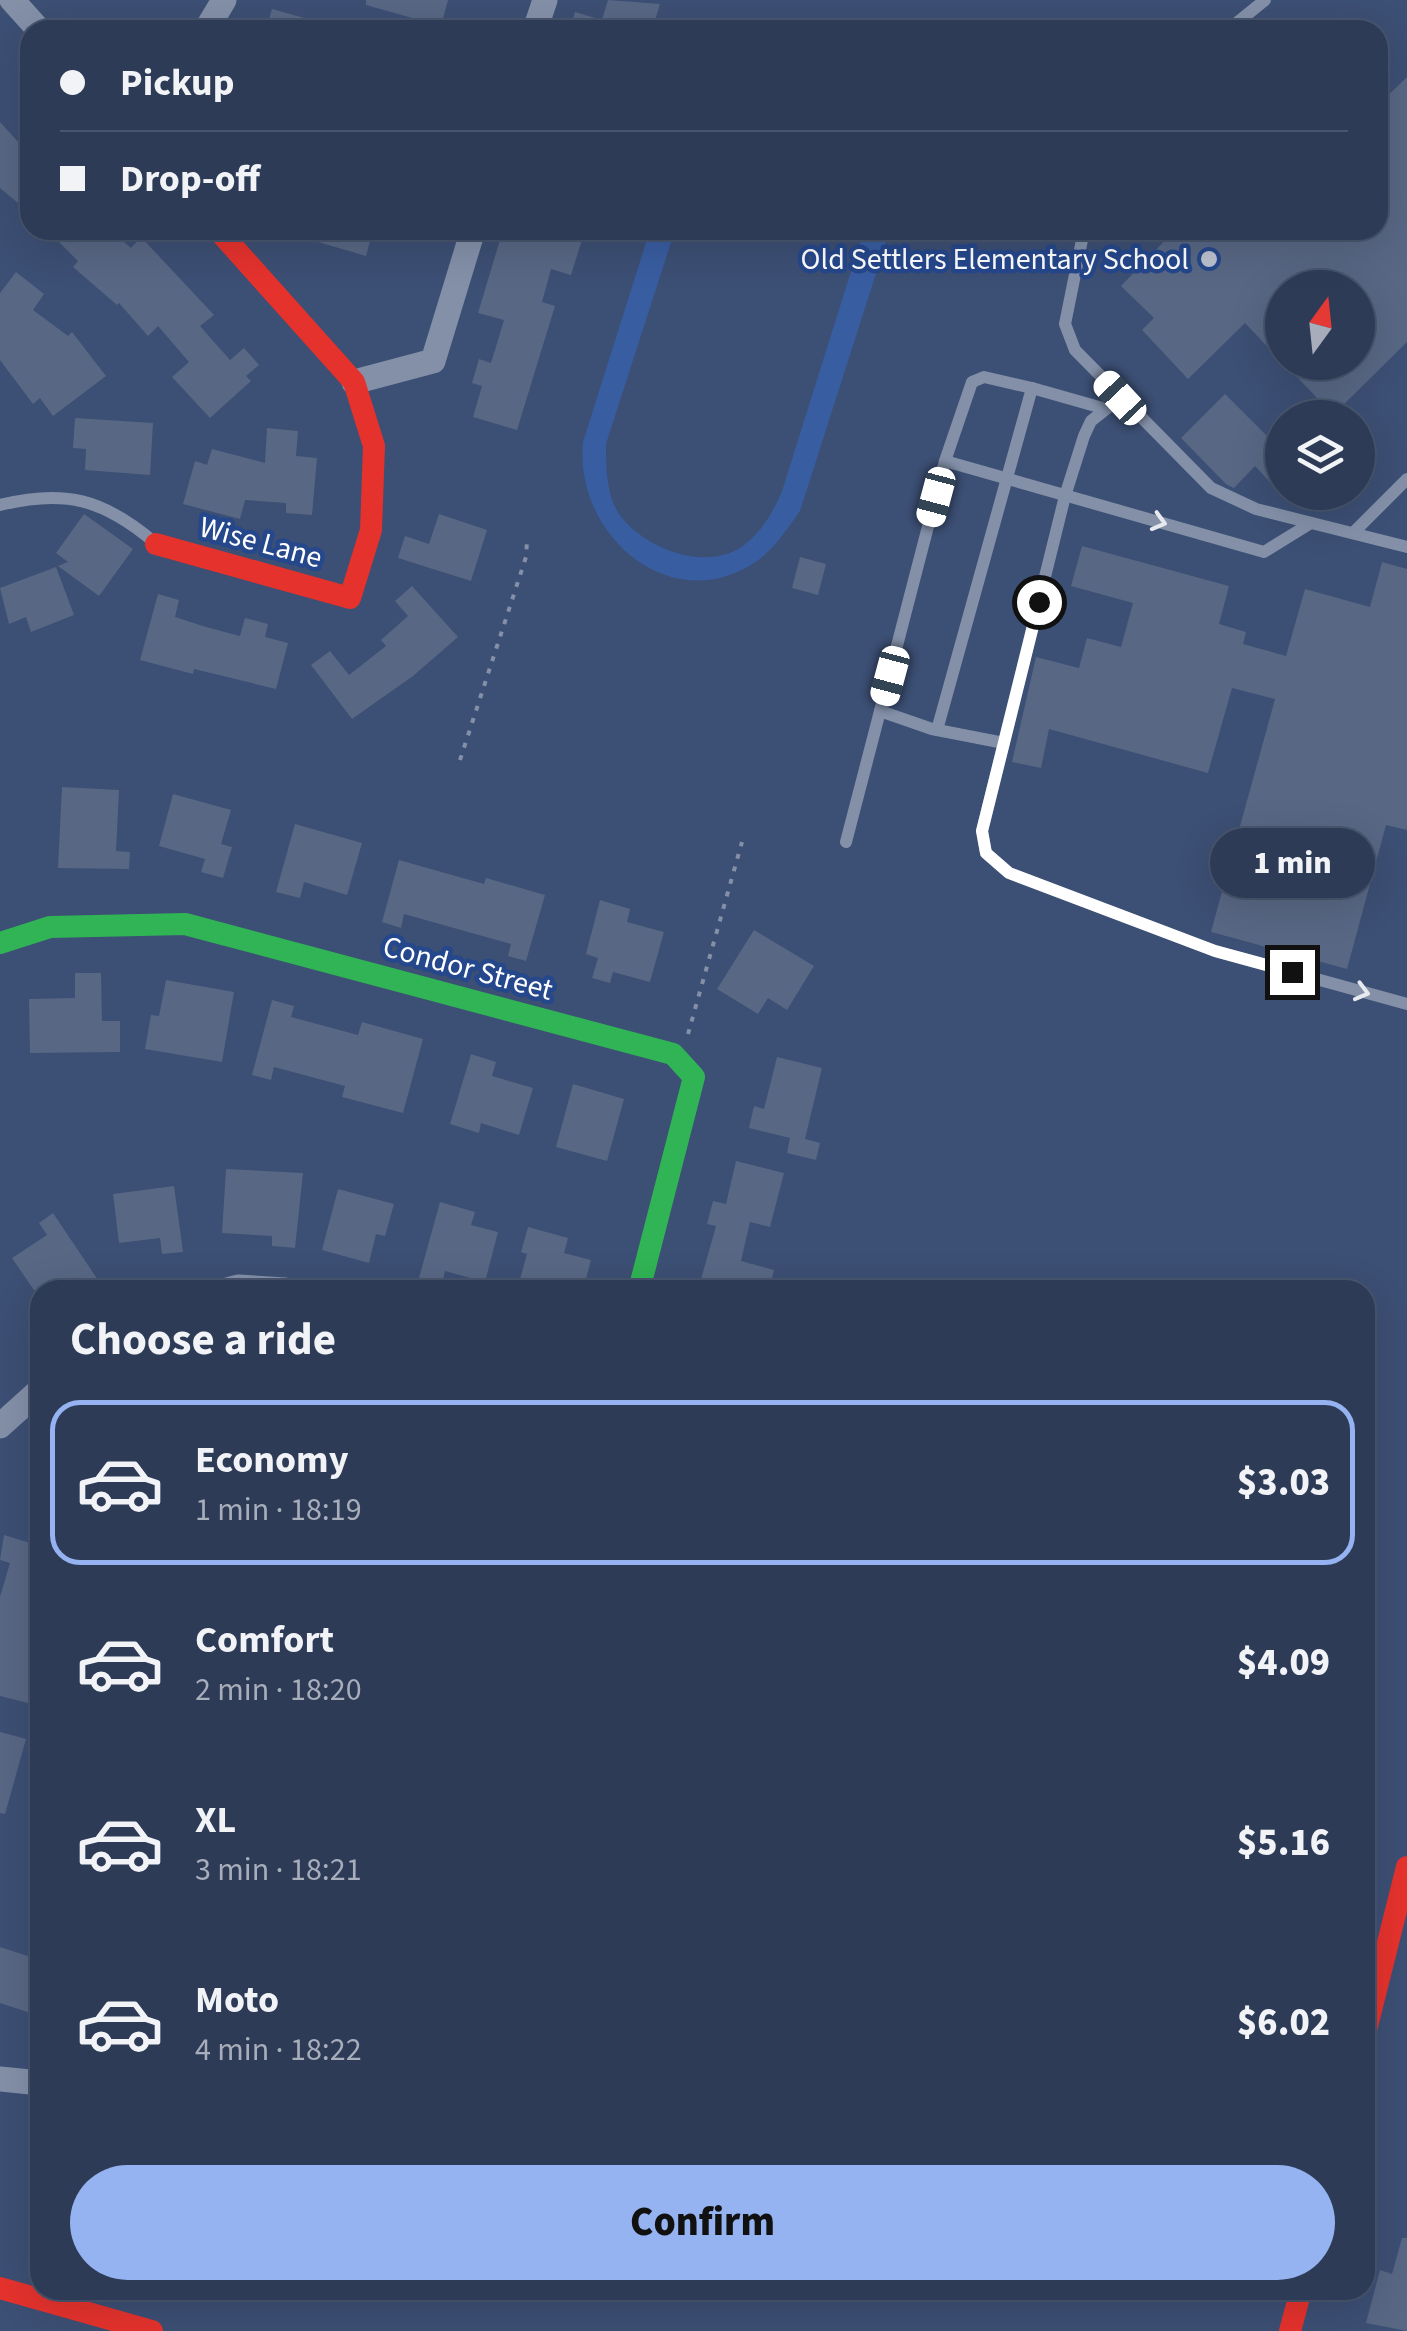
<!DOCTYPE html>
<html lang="en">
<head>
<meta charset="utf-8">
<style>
  :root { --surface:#2d3b57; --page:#35425d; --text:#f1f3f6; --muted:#a7adba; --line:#48556d; --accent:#95b2f1 }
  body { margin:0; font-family:"Source Sans 3",sans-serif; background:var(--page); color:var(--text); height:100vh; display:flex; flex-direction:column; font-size:38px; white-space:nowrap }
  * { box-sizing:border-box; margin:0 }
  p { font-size:32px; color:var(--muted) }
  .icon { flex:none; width:55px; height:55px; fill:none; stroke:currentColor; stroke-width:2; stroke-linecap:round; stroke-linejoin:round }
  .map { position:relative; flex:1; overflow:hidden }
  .drawer { position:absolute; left:30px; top:1280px; width:1345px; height:1020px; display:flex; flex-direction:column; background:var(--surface); border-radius:30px; box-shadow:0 10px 40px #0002,0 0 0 2px var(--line) }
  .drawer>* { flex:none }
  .banner { position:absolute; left:20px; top:20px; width:1368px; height:220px; border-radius:30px; box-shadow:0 10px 40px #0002,0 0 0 2px var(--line); display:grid; align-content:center; height:220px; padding:0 40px; background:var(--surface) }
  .needle { width:65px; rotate:15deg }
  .buttons { position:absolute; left:1265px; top:270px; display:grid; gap:20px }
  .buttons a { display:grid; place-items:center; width:110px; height:110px; border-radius:50%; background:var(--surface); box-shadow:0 10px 40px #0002,0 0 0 2px var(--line); font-size:50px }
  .end { position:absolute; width:45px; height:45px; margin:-22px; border:12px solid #fff; background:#111; box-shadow:0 0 0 5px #111 }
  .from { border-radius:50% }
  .bubble { position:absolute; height:70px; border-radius:35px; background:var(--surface); box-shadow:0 10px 40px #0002,0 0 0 2px var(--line); font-size:32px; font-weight:800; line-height:70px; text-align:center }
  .car { position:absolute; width:30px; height:60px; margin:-30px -15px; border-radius:12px; box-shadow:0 0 8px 2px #0007; background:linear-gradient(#fff 24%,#345 0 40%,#fff 0 76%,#345 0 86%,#fff 0) }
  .banner b { display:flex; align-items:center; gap:35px; height:95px; font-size:38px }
  .banner b+b { border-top:2px solid var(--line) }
  .banner i { width:25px; height:25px; background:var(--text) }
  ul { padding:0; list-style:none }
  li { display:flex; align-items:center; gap:30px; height:165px; margin:0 20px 15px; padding:0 20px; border:5px solid transparent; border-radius:30px }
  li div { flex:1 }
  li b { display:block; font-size:38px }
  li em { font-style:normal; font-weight:800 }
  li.current { border-color:var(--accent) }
  li>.icon { width:90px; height:90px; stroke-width:1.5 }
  h2 { padding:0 40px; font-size:45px; line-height:120px }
  .button { display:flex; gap:20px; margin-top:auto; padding:20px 40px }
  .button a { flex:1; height:115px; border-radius:60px; background:var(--accent); color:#111; font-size:40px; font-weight:800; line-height:115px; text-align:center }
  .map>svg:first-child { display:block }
</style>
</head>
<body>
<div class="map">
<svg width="1407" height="2331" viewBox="0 0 1407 2331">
  <rect width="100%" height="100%" fill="#3c4f74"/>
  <path fill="#395da1" d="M650,230H675L606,444C606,468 606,498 622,518C649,551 712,574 748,542C764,528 774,510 782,491L864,230H890L800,511C787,529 774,550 754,563C669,618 574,534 583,442Z"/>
  <g fill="#586784">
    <polygon points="366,0 448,0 441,26 366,5"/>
    <polygon points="608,0 660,4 652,30 570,30 575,12 602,20"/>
    <polygon points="272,9 329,25 328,30 266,30"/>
    <polygon points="1407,77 1407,342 1333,415 1283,362 1358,362 1358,288 1282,288 1282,362 1245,323 1188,379 1142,330 1154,318 1121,286 1175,230 1378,230 1378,105"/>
    <polygon points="0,122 30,155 30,213 0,188"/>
    <polygon points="47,230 110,230 131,248 141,237 214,315 200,326 230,360 244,348 259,365 246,376 251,381 210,418 172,377 189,362 158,326 148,336 119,303 117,305 73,267 78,261"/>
    <polygon points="295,230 373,230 366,256 294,235"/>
    <polygon points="503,230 527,237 529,230 585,230 571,275 551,269 542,302 555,306 517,430 473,417 482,386 472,383 479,359 491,363 504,320 478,313"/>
    <polygon points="16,272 44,294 33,310 68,336 72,332 106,376 53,416 40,398 33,404 0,360 0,293"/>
    <polygon points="1225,394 1282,451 1282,495 1255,466 1234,488 1226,484 1181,438"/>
    <polygon points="75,418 153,423 150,475 85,470 86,449 73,448"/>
    <polygon points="267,428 298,431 296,456 317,458 312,515 286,513 286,503 245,500 240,519 183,504 195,461 207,465 212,449 265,463"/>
    <polygon points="84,514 133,549 99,596 58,566 68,562 56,553"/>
    <polygon points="439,514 487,530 471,581 398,558 405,536 429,544"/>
    <polygon points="1082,546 1229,586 1219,624 1246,632 1243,644 1286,656 1305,589 1370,607 1382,562 1407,569 1407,830 1386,825 1347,969 1211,932 1275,699 1232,688 1208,773 1049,729 1041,768 1012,762 1036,657 1079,668 1087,638 1121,647 1133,603 1071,586"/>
    <polygon points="800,557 826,564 818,595 792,588"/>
    <polygon points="56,567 74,615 31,632 26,617 9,624 0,588"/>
    <polygon points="412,586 458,637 413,676 352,719 311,665 330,651 349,675 386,646 381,640 408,616 395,601"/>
    <polygon points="158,594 179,600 175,617 206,627 240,636 245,618 268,624 265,637 288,643 276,689 194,669 193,674 140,660"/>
    <polygon points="62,787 119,790 116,851 130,852 129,869 58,868"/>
    <polygon points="173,794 231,810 221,844 232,847 223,878 201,872 205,859 159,846"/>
    <polygon points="295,824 362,843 347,895 304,882 300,898 276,892"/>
    <polygon points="399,860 484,884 486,878 545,895 526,961 508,956 511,944 404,914 401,928 382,922"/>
    <polygon points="600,900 630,909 627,922 664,932 650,982 613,972 610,983 592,978 598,958 586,954"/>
    <polygon points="754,930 814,966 787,1010 768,998 758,1014 717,989"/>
    <polygon points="75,973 101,973 102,1021 120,1021 120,1052 30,1053 29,999 75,998"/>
    <polygon points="166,980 234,992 222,1062 145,1049 151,1015 159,1016"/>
    <polygon points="272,1000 294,1006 291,1017 358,1035 362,1022 423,1039 403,1113 342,1097 345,1086 274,1067 271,1080 252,1075"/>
    <polygon points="471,1054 496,1062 492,1076 533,1088 519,1135 481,1123 479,1133 450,1124"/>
    <polygon points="777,1057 822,1068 805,1139 820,1143 816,1160 787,1153 790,1138 749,1128 754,1106 764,1109"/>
    <polygon points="573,1084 624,1099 607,1161 556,1147"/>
    <polygon points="736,1161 784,1173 770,1227 750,1222 741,1261 774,1270 769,1290 698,1290 716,1226 707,1224 713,1201 726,1204"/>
    <polygon points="226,1169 303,1173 295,1248 272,1246 272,1236 222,1233"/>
    <polygon points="174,1186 183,1252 162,1254 160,1238 119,1243 113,1194"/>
    <polygon points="338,1189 394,1204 385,1236 376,1234 369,1263 322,1250"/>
    <polygon points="440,1202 475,1212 471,1225 498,1232 485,1282 445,1271 442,1284 419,1278"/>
    <polygon points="53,1213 98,1280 83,1290 78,1290 71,1279 54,1290 34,1290 12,1258 47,1235 39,1223"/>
    <polygon points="528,1227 568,1238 564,1253 591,1260 583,1290 517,1290 527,1254 521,1252"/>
    <polygon points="4,1535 40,1546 40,1706 0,1696 0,1597 10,1563 0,1560"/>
    <polygon points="0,1732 26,1739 5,1814 0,1813"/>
    <polygon points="0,1947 40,1960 40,2016 0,2003"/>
    <polygon points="1402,2238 1407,2238 1407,2331 1366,2323 1380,2270 1392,2274"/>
  </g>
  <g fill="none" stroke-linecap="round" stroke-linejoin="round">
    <g stroke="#8390a8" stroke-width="4" stroke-dasharray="5 8" stroke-linecap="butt">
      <polyline points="460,760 526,557 527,541"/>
      <polyline points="688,1034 742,842"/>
    </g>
    <g stroke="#8390a8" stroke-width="12">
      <polyline points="1228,30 1265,0"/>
      <polyline points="1084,230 1065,324 1075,350 1211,488 1256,509 1407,547"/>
      <polyline points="1120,398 1091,421 1084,436 1065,496 982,831 986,853 1009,873 1215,951 1407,1004"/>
      <polyline points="945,461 972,382 984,377 1032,388"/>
      <path d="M0,505C65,489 103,499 154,542"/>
      <polyline points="1353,533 1407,479"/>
      <polyline points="880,711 932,729 1004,743"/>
      <polyline points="937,730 1032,388 1106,409"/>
      <polyline points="846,842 945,461 1264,552 1311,523"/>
    </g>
    <g stroke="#8390a8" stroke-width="25">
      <polyline points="12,0 39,30"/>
      <polyline points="206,30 224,0"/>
      <polyline points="535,30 545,0"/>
      <polyline points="354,382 433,361 473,230"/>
      <polyline points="227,1290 238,1287 285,1290"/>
      <polyline points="0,1426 40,1390"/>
      <polyline points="0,2079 40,2083"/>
    </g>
    <polyline stroke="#30b455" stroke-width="22" points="0,943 50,927 185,924 673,1054 694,1077 639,1290"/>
    <g stroke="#e5322d" stroke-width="22">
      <polyline points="156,544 350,598 371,530 374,446 354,382 218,230"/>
      <polyline points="1365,2034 1407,1867"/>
      <polyline points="0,2288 152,2331"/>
      <polyline points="1290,2331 1301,2290"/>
    </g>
  </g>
  <defs><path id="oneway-chevron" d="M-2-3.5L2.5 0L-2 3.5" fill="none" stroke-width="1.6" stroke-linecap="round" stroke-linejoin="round" transform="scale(2.5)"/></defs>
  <g stroke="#e6e9ee">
    <use href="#oneway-chevron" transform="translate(1159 522) rotate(16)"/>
    <use href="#oneway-chevron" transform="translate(1362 992) rotate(15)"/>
  </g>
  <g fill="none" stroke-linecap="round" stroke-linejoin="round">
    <polyline stroke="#fff" stroke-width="12" points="1039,602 982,831 986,853 1009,873 1215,951 1292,972"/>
  </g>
  <circle fill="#bbc1ce" stroke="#25478b" stroke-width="4" cx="1209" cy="259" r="10"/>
  <g text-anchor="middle" stroke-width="9" stroke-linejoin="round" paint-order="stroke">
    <g font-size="30" fill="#fff" stroke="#25478b" text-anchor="end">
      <text x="1189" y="269">Old Settlers Elementary School</text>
    </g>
    <g font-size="30" fill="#fff" stroke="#25478b">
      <text transform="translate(261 542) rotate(15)" y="10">Wise Lane</text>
      <text transform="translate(468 968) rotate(15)" y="10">Condor Street</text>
    </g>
  </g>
</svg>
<div class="buttons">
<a><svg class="needle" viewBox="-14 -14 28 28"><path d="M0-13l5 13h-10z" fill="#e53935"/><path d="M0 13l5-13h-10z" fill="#a7adba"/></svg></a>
<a><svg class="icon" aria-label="layers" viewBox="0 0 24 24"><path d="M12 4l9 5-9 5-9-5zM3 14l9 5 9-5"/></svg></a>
</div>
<i class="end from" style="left:1039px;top:602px"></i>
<i class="end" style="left:1292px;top:972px"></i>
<div class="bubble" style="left:1210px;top:828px;width:165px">1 min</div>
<i class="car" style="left:1120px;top:398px;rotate:317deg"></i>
<i class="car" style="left:936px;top:497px;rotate:195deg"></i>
<i class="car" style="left:890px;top:676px;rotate:195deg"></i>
<div class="banner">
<b><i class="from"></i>Pickup</b>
<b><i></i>Drop-off</b>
</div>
<section class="drawer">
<h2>Choose a ride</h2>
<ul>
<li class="current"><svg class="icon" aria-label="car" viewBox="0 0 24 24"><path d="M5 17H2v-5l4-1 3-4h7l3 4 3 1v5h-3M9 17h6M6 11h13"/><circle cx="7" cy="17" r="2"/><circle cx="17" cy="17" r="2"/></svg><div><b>Economy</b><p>1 min · 18:19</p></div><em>$3.03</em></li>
<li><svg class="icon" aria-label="car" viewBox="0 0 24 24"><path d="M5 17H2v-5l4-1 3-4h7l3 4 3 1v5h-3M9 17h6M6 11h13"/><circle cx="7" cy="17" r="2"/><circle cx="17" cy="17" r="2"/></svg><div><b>Comfort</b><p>2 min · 18:20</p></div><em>$4.09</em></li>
<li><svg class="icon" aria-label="car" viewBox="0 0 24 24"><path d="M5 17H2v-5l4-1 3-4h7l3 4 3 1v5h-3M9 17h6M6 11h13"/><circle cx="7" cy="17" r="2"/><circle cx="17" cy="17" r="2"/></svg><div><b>XL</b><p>3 min · 18:21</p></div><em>$5.16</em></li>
<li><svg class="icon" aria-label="car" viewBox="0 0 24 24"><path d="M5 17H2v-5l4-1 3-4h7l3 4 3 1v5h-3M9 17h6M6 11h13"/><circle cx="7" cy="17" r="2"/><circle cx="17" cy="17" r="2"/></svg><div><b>Moto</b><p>4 min · 18:22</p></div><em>$6.02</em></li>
</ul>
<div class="button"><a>Confirm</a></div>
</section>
</div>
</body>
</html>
